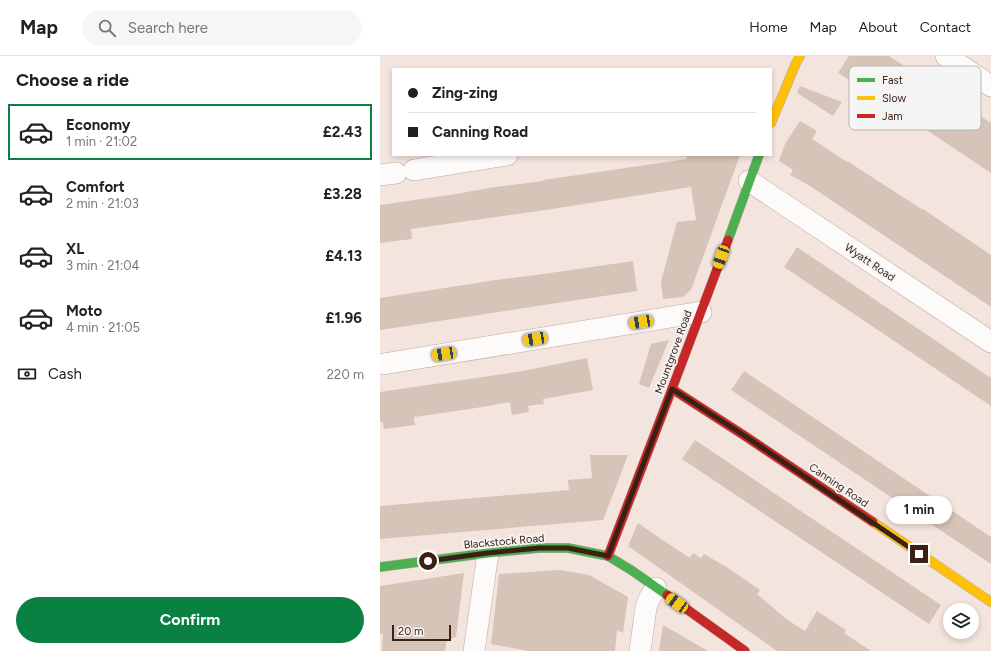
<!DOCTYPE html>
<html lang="en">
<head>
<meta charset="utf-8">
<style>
  :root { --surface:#fff; --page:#f6f6f6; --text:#222; --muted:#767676; --line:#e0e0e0; --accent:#0b8043 }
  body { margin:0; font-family:Figtree,sans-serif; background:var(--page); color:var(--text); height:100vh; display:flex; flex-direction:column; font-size:15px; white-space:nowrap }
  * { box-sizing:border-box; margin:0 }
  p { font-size:13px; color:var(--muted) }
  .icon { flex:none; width:22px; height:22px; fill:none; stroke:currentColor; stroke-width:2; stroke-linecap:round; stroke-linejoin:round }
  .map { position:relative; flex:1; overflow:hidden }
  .details { display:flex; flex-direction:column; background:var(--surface); width:380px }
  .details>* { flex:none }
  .hud { position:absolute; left:12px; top:12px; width:380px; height:88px; border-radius:0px; box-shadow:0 2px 6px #0003; display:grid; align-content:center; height:88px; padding:0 16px; background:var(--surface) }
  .fabs { position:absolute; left:563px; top:547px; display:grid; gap:8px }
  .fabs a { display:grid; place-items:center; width:36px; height:36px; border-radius:50%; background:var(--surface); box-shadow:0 2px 6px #0003; font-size:20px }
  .scale { position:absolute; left:12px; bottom:10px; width:59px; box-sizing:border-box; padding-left:4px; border:2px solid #3b2014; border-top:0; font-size:11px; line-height:14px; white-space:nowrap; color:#3b2014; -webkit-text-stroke:3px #f5f5f5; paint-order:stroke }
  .end { position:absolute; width:18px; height:18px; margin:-9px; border:5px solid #3b2014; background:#fff; box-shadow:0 0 0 2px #fff }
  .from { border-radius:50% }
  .bubble { position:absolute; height:28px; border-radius:14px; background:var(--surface); box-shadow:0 2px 6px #0003; font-size:13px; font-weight:700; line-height:28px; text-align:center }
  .car { position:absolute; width:12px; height:24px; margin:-12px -6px; border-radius:5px; box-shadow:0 0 3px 1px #0007; background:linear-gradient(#f5c518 24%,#345 0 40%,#f5c518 0 76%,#345 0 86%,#f5c518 0) }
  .hud b { display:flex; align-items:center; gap:14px; height:38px; font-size:15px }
  .hud b+b { border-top:1px solid var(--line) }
  .hud i { width:10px; height:10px; background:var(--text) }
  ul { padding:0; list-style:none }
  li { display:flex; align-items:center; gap:12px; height:56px; margin:0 8px 6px; padding:0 8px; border:2px solid transparent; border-radius:0px }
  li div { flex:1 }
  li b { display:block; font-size:15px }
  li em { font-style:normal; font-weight:700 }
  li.on { border-color:var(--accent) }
  li>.icon { width:36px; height:36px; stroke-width:1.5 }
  h2 { padding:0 16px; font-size:18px; line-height:48px }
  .pay { display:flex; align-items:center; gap:10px; height:44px; padding:0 16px; font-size:15px }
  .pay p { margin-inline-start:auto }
  .cta { display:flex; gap:8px; margin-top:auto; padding:8px 16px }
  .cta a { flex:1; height:46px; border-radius:24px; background:var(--accent); color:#fff; font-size:16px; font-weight:700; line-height:46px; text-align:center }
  header { display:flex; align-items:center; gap:24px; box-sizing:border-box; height:56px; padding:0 20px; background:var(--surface); border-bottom:1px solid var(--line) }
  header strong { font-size:19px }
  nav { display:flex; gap:22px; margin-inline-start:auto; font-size:14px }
  .search { width:280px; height:36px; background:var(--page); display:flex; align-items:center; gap:10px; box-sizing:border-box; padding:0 14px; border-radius:22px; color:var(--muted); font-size:15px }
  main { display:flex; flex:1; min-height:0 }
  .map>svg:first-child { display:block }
</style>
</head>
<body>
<header>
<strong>Map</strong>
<div class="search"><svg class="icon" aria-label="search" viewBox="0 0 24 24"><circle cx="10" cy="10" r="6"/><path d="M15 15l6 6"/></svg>Search here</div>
<nav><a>Home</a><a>Map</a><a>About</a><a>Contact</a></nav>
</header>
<main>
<section class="details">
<h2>Choose a ride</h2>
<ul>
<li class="on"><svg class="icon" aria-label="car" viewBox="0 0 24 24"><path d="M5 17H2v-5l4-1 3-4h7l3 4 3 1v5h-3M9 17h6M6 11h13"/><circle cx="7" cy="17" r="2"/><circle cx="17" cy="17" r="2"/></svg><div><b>Economy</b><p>1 min · 21:02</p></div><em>£2.43</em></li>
<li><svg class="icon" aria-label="car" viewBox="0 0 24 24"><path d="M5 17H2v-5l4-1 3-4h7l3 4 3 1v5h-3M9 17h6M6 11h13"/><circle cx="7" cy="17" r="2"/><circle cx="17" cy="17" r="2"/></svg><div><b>Comfort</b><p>2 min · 21:03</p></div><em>£3.28</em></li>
<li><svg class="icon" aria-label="car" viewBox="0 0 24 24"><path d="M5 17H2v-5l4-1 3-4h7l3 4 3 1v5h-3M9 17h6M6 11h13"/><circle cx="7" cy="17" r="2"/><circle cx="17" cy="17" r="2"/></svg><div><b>XL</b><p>3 min · 21:04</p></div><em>£4.13</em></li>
<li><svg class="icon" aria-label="car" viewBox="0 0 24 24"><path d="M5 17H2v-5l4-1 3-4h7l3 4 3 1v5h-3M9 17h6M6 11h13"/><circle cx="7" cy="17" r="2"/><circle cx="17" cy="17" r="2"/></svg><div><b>Moto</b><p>4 min · 21:05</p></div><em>£1.96</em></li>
</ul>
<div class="pay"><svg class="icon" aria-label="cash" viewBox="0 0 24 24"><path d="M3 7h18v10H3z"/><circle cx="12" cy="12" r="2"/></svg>Cash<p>220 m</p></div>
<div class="cta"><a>Confirm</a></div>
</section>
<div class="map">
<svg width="611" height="595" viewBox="0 0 611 595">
  <rect width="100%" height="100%" fill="#f4e4de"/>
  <g fill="#d5c4b7">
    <polygon points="469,0 509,0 611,67 611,117 527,61 458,17"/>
    <polygon points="420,30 462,46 453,60 417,37"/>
    <polygon points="420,65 437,75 432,83 467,106 467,105 543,154 543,153 611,199 611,251 427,128 410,119 413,114 399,105 405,88"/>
    <polygon points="306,99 360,99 311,234 303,241 283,243 281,226 297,166 316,164 311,131 166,154 31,173 32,183 0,187 0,149 76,138 115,131 163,125 163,124 307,103"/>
    <polygon points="417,191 611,322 611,350 404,211"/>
    <polygon points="253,205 257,235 0,274 0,242 116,224 163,218"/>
    <polygon points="289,284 269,332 259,328 271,288"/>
    <polygon points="207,302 213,334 163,343 164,348 148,350 149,356 132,359 130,346 96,352 34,361 35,369 4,373 3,366 0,366 0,336 143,315"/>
    <polygon points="364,315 611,481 611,508 351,334"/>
    <polygon points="315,384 561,549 549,568 302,403"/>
    <polygon points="210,399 248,399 223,464 0,483 0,450 189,434 188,424 212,422"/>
    <polygon points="258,467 281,483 310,502 313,497 321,502 324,498 348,512 380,534 377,538 406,563 425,575 437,555 466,574 464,577 491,595 397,595 248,490"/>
    <polygon points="180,514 209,519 248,541 243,577 237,574 235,595 149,595 111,588 119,518"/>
    <polygon points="84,517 76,581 67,584 65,595 2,595 3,578 0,578 0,530"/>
    <polygon points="283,569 328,595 279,595"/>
  </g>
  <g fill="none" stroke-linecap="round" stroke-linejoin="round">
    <g stroke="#bca9a0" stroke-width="22">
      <g id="street">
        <polyline points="566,0 611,30"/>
        <polyline points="34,114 127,99"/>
        <polyline points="0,119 16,117"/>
        <polyline points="369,125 611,286"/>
        <polyline points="3,308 321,256"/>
        <polyline points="94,595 108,497"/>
        <polyline points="260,595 266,551 270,541 276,532"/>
      </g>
    </g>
    <g stroke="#bca9a0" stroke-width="10">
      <g id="fast">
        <polyline points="348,184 379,99"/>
        <polyline points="0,511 108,497 159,492 188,492 228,500 251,514 287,539"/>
      </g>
    </g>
    <g stroke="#bca9a0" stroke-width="10">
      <g id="slow">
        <polyline points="391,67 416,7 420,0"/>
        <polyline points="493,466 611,546"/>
      </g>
    </g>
    <g stroke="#bca9a0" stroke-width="10">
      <g id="jam">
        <polyline points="292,333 365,380 493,466"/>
        <polyline points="228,500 292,333 348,184"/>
        <polyline points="287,539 365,595"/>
      </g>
    </g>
    <use href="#street" stroke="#fdfbfa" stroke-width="21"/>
    <use href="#fast" stroke="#4caf50" stroke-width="9"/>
    <use href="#slow" stroke="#ffc107" stroke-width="9"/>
    <use href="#jam" stroke="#c62828" stroke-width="9"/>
  </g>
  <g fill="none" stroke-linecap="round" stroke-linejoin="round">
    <polyline stroke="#3b2014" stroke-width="5" points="48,505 108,497 159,492 188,492 228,500 292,333 365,380 539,498"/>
  </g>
  <g text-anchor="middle" stroke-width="3.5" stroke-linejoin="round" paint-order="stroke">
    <g font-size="11" fill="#3b2014" stroke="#f5f5f5">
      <text transform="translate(490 206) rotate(34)" y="4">Wyatt Road</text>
      <text transform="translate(293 296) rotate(-70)" y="4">Mountgrove Road</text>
      <text transform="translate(459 429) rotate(34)" y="4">Canning Road</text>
      <text transform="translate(124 485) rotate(-5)" y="4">Blackstock Road</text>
    </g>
  </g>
  <rect x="469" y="10" width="132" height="64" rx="6" fill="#f5f5f5" stroke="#bdb5b2" stroke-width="1"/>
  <rect x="477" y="22" width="18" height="4" fill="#4caf50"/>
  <rect x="477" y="40" width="18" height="4" fill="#ffc107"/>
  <rect x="477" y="58" width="18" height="4" fill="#c62828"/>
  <g font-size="11" fill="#3b2014">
    <text x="502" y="28">Fast</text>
    <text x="502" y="46">Slow</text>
    <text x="502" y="64">Jam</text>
  </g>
</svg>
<div class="fabs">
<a><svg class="icon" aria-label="layers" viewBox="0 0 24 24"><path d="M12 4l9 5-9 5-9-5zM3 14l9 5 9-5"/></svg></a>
</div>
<div class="scale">20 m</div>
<i class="end from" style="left:48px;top:505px"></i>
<i class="end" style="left:539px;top:498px"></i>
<div class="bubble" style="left:506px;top:440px;width:66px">1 min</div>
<i class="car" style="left:341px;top:201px;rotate:200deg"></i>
<i class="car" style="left:261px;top:266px;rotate:261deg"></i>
<i class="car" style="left:155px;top:283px;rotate:261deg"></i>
<i class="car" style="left:64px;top:298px;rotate:261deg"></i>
<i class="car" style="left:297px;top:547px;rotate:305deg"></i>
<div class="hud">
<b><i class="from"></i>Zing-zing</b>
<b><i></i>Canning Road</b>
</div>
</div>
</main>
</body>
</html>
